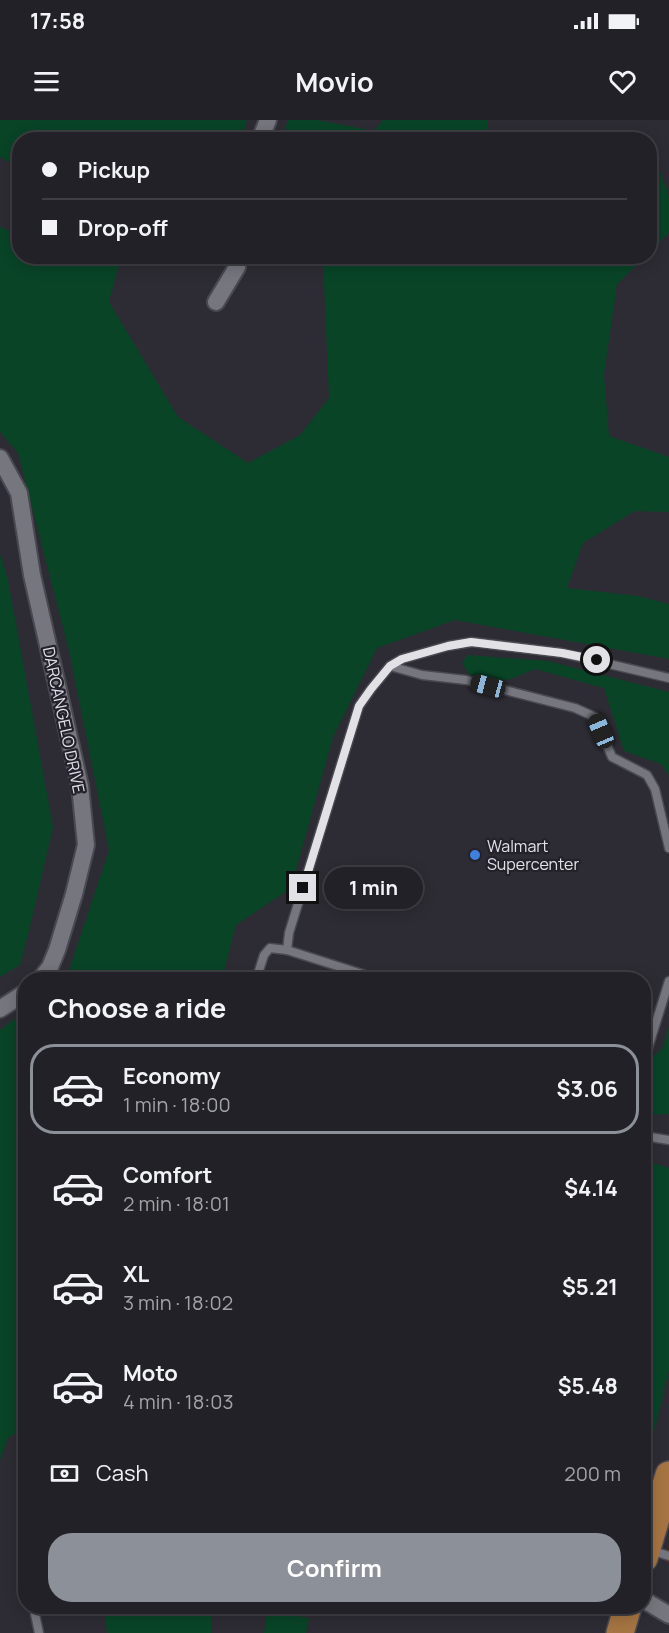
<!DOCTYPE html>
<html lang="en">
<head>
<meta charset="utf-8">
<style>
  :root { --surface:#222127; --page:#2e2e33; --text:#f1f3f6; --muted:#a2a3a7; --line:#3f3e44; --accent:#8c9099 }
  body { margin:0; font-family:Manrope,sans-serif; background:var(--page); color:var(--text); height:100vh; display:flex; flex-direction:column; font-size:22px; white-space:nowrap }
  * { box-sizing:border-box; margin:0 }
  p { font-size:20px; color:var(--muted) }
  .icon { flex:none; width:33px; height:33px; fill:none; stroke:currentColor; stroke-width:2; stroke-linecap:round; stroke-linejoin:round }
  .map { position:relative; flex:1; overflow:hidden }
  .drawer { position:absolute; left:18px; top:852px; width:633px; height:642px; display:flex; flex-direction:column; background:var(--surface); border-radius:24px; box-shadow:0 3px 15px #0003,0 0 0 2px var(--line) }
  .drawer>* { flex:none }
  .banner { position:absolute; left:12px; top:12px; width:645px; height:132px; border-radius:24px; box-shadow:0 3px 15px #0003,0 0 0 2px var(--line); display:grid; align-content:center; height:132px; padding:0 30px; background:var(--surface) }
  .end { position:absolute; width:27px; height:27px; margin:-14px; border:8px solid #e1e1e6; background:#111; box-shadow:0 0 0 3px #111 }
  .from { border-radius:50% }
  .bubble { position:absolute; height:42px; border-radius:21px; background:var(--surface); box-shadow:0 3px 15px #0003,0 0 0 2px var(--line); font-size:20px; font-weight:700; line-height:42px; text-align:center }
  .car { position:absolute; width:18px; height:36px; margin:-18px -9px; border-radius:8px; box-shadow:0 0 4px 2px #0007; background:linear-gradient(#222 24%,#8ab4d8 0 40%,#222 0 76%,#8ab4d8 0 86%,#222 0) }
  .banner b { display:flex; align-items:center; gap:21px; height:57px; font-size:22px }
  .banner b+b { border-top:2px solid var(--line) }
  .banner i { width:15px; height:15px; background:var(--text) }
  ul { padding:0; list-style:none }
  li { display:flex; align-items:center; gap:18px; height:90px; margin:0 12px 9px; padding:0 18px; border:3px solid transparent; border-radius:24px }
  li div { flex:1 }
  li b { display:block; font-size:22px }
  li em { font-style:normal; font-weight:700 }
  li.active { border-color:var(--accent) }
  li>.icon { width:54px; height:54px; stroke-width:1.5 }
  h2 { padding:0 30px; font-size:27px; line-height:72px }
  .pay { display:flex; align-items:center; gap:15px; height:66px; padding:0 30px; font-size:22px }
  .pay p { margin-inline-start:auto }
  .button { display:flex; gap:12px; margin-top:auto; padding:12px 30px }
  .button a { flex:1; height:69px; border-radius:24px; background:var(--accent); color:#fff; font-size:24px; font-weight:700; line-height:69px; text-align:center }
  .status { display:flex; justify-content:space-between; align-items:center; height:42px; padding:0 30px; background:var(--surface); direction:ltr }
  .status svg { height:16px; fill:currentColor }
  header { display:flex; justify-content:space-between; align-items:center; height:78px; padding:0 30px; background:var(--surface); font-size:27px; font-weight:700 }
  .map>svg:first-child { display:block }
</style>
</head>
<body>
<div class="status"><b>17:58</b><svg viewBox="0 0 49 12"><path d="M0 12V9h3v3zM5 12V6h3v6zM10 12V3h3v9zM15 12V0h3v12zM26 1h20v11H26zM47 4h2v5h-2z"/></svg></div>
<header><svg class="icon" aria-label="menu" viewBox="0 0 24 24"><path d="M4 6h16M4 12h16M4 18h16"/></svg>Movio<svg class="icon" aria-label="heart" viewBox="0 0 24 24"><path d="M12 20l-8-8c-3-5 5-10 8-4 3-6 11-1 8 4z"/></svg></header>
<div class="map">
<svg width="669" height="1513" viewBox="0 0 669 1513">
  <rect width="100%" height="100%" fill="#2d2c34"/>
  <g fill="#094427">
    <polygon points="0,0 247,0 241,19 20,20 19,48 0,37"/>
    <polygon points="288,0 317,0 374,11 383,0 488,0 487,19 282,19"/>
    <polygon points="656,41 669,76 669,112 650,132 650,43"/>
    <polygon points="19,85 20,136 121,137 109,182 178,297 248,343 300,315 329,278 323,140 325,137 645,137 617,164 604,255 609,316 669,337 669,392 635,391 583,423 567,468 638,476 669,484 669,539 455,500 377,528 333,617 291,768 236,805 222,859 66,859 109,730 69,531 18,333 0,312 0,107 10,111"/>
    <polygon points="0,434 8,460 53,707 30,807 20,845 0,857"/>
    <polygon points="467,535 548,541 669,572 669,657 661,644 624,631 604,568 535,549 511,559 493,562 469,554 462,543"/>
    <polygon points="25,891 25,1307 8,1318 0,1340 0,910"/>
    <polygon points="669,906 669,994 644,995 644,944 662,929"/>
    <polygon points="644,1040 669,1048 669,1250 644,1353"/>
    <polygon points="104,1487 212,1487 211,1513 107,1513"/>
    <polygon points="267,1492 309,1498 306,1513 264,1513"/>
  </g>
  <g fill="none" stroke-linecap="round" stroke-linejoin="round">
    <g stroke="#4a4951" stroke-width="11">
      <g id="lane">
        <polyline points="390,546 422,555 466,560 575,588 595,597 612,637 647,655 655,669 669,728"/>
        <polyline points="287,830 289,813 359,586 371,569 390,546 402,539 448,526 472,522 562,533 669,558"/>
        <polyline points="256,860 264,835 270,828 287,830 381,860"/>
        <polyline points="644,932 648,928 669,861"/>
        <polyline points="644,1016 669,1020"/>
        <polyline points="650,1430 669,1436"/>
        <polyline points="36,1486 35,1494 39,1513"/>
      </g>
    </g>
    <g stroke="#4a4951" stroke-width="20">
      <g id="street">
        <polyline points="260,20 268,0"/>
        <polyline points="216,182 237,147 238,136"/>
        <polyline points="0,338 19,373 32,455 80,666 86,725 74,774 57,830 50,847 40,860"/>
        <polyline points="0,889 26,872"/>
        <polyline points="644,1480 669,1495"/>
      </g>
    </g>
    <g stroke="#4a4951" stroke-width="30">
      <g id="primary">
        <polyline points="644,1438 669,1355"/>
        <polyline points="620,1513 628,1486"/>
      </g>
    </g>
    <use href="#lane" stroke="#76767f" stroke-width="8"/>
    <use href="#street" stroke="#76767f" stroke-width="16"/>
    <use href="#primary" stroke="#a57442" stroke-width="27"/>
  </g>
  <g fill="none" stroke-linecap="round" stroke-linejoin="round">
    <polyline stroke="#e1e1e6" stroke-width="8" points="303,768 359,586 371,569 390,546 402,539 448,526 471,522 562,533 597,540"/>
  </g>
  <circle fill="#3f7fe0" stroke="#23222a" stroke-width="2" cx="475" cy="735" r="6"/>
  <g text-anchor="middle" stroke-width="4.5" stroke-linejoin="round" paint-order="stroke">
    <g font-size="16" fill="#e1e1e6" stroke="#23222a">
      <text transform="translate(64 600) rotate(78)" y="6">DARCANGELO DRIVE</text>
    </g>
    <g font-size="16" fill="#e1e1e6" stroke="#23222a" text-anchor="start">
      <text x="487" y="732">Walmart<tspan x="487" dy="18">Supercenter</tspan></text>
    </g>
  </g>
</svg>
<i class="end from" style="left:597px;top:540px"></i>
<i class="end" style="left:303px;top:768px"></i>
<div class="bubble" style="left:324px;top:747px;width:99px">1 min</div>
<i class="car" style="left:488px;top:566px;rotate:285deg"></i>
<i class="car" style="left:601px;top:611px;rotate:337deg"></i>
<div class="banner">
<b><i class="from"></i>Pickup</b>
<b><i></i>Drop-off</b>
</div>
<section class="drawer">
<h2>Choose a ride</h2>
<ul>
<li class="active"><svg class="icon" aria-label="car" viewBox="0 0 24 24"><path d="M5 17H2v-5l4-1 3-4h7l3 4 3 1v5h-3M9 17h6M6 11h13"/><circle cx="7" cy="17" r="2"/><circle cx="17" cy="17" r="2"/></svg><div><b>Economy</b><p>1 min · 18:00</p></div><em>$3.06</em></li>
<li><svg class="icon" aria-label="car" viewBox="0 0 24 24"><path d="M5 17H2v-5l4-1 3-4h7l3 4 3 1v5h-3M9 17h6M6 11h13"/><circle cx="7" cy="17" r="2"/><circle cx="17" cy="17" r="2"/></svg><div><b>Comfort</b><p>2 min · 18:01</p></div><em>$4.14</em></li>
<li><svg class="icon" aria-label="car" viewBox="0 0 24 24"><path d="M5 17H2v-5l4-1 3-4h7l3 4 3 1v5h-3M9 17h6M6 11h13"/><circle cx="7" cy="17" r="2"/><circle cx="17" cy="17" r="2"/></svg><div><b>XL</b><p>3 min · 18:02</p></div><em>$5.21</em></li>
<li><svg class="icon" aria-label="car" viewBox="0 0 24 24"><path d="M5 17H2v-5l4-1 3-4h7l3 4 3 1v5h-3M9 17h6M6 11h13"/><circle cx="7" cy="17" r="2"/><circle cx="17" cy="17" r="2"/></svg><div><b>Moto</b><p>4 min · 18:03</p></div><em>$5.48</em></li>
</ul>
<div class="pay"><svg class="icon" aria-label="cash" viewBox="0 0 24 24"><path d="M3 7h18v10H3z"/><circle cx="12" cy="12" r="2"/></svg>Cash<p>200 m</p></div>
<div class="button"><a>Confirm</a></div>
</section>
</div>
</body>
</html>
